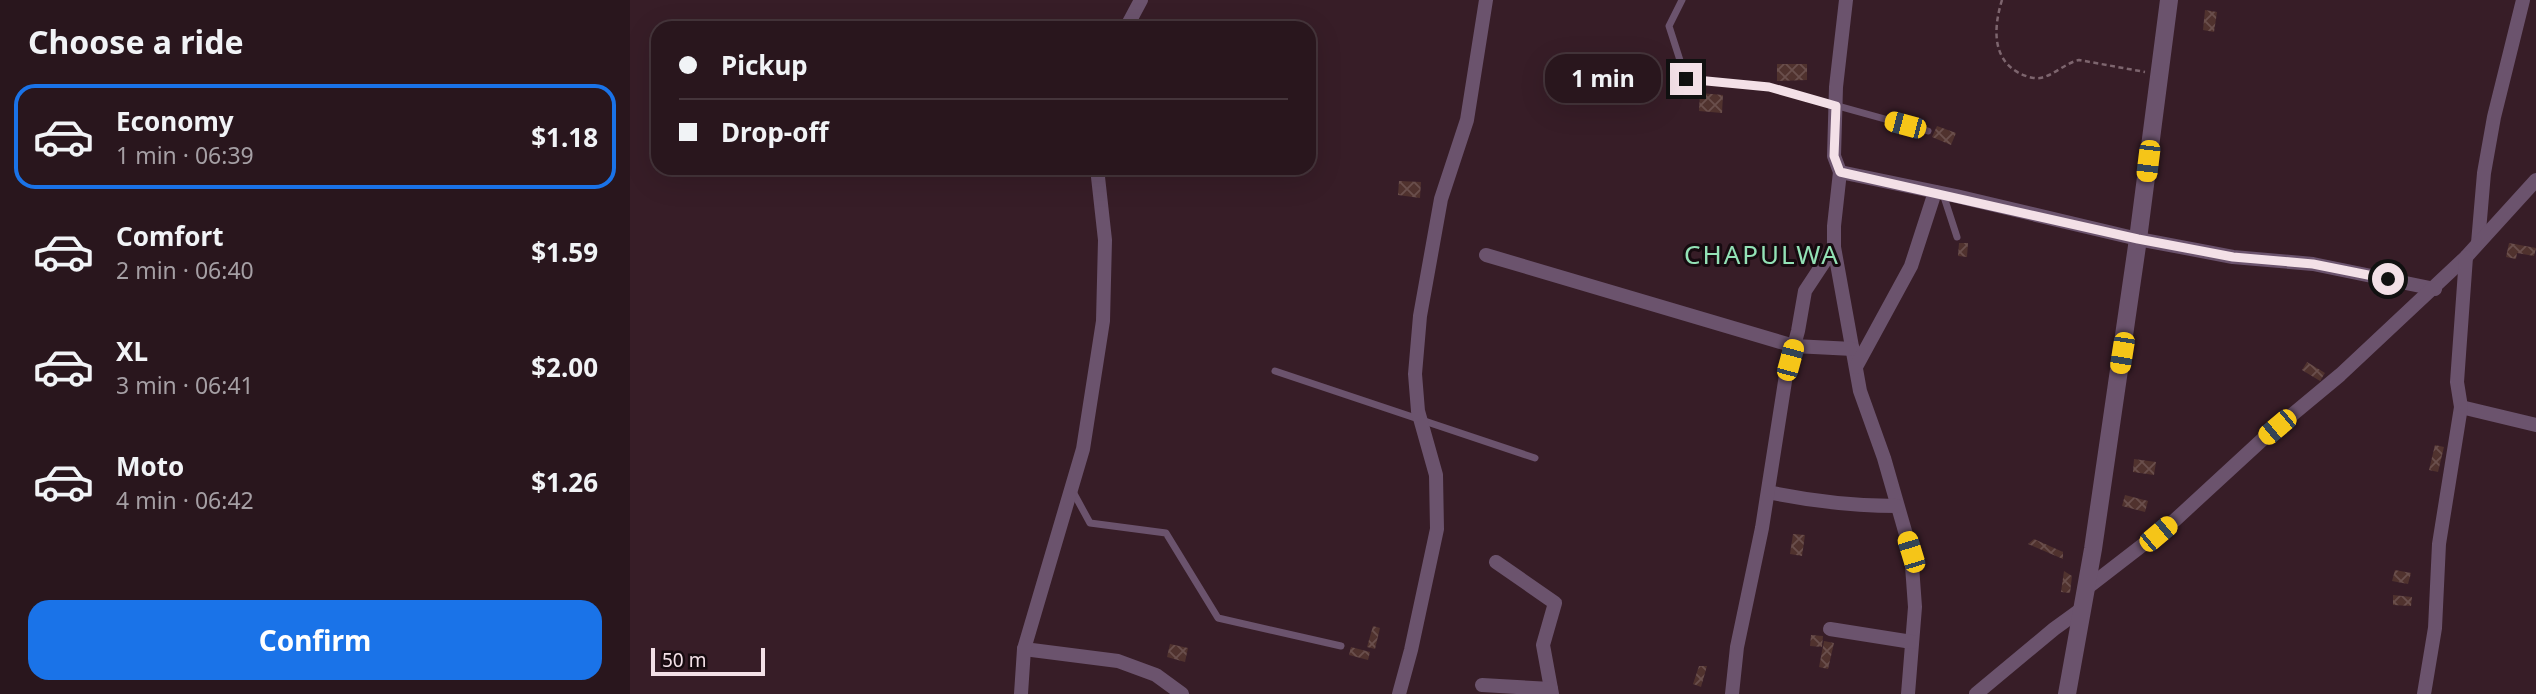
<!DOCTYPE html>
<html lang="en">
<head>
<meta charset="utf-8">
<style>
  :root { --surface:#29161d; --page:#35232a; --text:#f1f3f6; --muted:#a59fa4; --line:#45353b; --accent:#1a73e8 }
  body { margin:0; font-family:"Noto Sans",sans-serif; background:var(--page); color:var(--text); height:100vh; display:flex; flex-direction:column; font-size:26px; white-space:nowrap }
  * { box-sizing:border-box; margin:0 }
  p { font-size:23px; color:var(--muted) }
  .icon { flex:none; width:38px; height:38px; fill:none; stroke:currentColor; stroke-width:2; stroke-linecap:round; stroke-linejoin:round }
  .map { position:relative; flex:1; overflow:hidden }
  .side { display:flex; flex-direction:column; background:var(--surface); width:630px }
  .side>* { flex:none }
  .banner { position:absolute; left:21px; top:21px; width:665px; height:154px; border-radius:21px; box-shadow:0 7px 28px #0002,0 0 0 2px var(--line); display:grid; align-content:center; height:154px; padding:0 28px; background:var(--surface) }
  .scale { position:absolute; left:21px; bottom:18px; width:114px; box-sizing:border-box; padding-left:7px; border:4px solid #f3e0e7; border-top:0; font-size:19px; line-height:24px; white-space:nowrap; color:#f3e0e7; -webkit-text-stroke:5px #170b10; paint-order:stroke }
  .end { position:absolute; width:32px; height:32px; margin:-16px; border:9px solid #f3e0e7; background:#111; box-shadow:0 0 0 4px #111 }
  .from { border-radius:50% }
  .bubble { position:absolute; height:49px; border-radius:21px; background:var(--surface); box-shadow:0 7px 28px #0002,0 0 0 2px var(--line); font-size:23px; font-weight:700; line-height:49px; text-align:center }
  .car { position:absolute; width:21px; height:42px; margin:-21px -10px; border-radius:9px; box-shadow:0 0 5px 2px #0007; background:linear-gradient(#f5c518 24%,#345 0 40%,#f5c518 0 76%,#345 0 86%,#f5c518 0) }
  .banner b { display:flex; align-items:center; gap:24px; height:66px; font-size:26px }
  .banner b+b { border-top:2px solid var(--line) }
  .banner i { width:18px; height:18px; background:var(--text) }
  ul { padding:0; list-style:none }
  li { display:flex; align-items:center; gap:21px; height:105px; margin:0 14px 10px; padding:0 14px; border:4px solid transparent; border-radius:21px }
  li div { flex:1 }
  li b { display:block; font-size:26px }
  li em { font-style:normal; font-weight:700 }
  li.selected { border-color:var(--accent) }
  li>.icon { width:63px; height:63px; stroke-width:1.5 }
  h2 { padding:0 28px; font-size:32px; line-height:84px }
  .primary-button { display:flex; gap:14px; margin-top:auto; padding:14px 28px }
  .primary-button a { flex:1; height:80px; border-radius:21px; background:var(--accent); color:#fff; font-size:28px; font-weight:700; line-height:80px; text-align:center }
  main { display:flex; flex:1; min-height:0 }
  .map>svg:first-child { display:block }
</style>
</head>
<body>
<main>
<section class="side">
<h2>Choose a ride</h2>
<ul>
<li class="selected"><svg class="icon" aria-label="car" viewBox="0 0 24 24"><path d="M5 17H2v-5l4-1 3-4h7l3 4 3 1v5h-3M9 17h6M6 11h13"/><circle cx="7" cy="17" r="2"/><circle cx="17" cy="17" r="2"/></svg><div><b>Economy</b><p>1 min · 06:39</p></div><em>$1.18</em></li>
<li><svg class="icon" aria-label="car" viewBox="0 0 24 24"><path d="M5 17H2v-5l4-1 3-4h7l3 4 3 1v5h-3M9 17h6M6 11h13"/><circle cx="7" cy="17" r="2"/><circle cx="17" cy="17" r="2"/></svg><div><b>Comfort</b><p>2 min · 06:40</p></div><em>$1.59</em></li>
<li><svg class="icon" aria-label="car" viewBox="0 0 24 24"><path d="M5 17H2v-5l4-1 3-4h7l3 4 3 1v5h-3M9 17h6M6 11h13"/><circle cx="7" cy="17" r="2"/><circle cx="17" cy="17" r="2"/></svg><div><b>XL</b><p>3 min · 06:41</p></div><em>$2.00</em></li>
<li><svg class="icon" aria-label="car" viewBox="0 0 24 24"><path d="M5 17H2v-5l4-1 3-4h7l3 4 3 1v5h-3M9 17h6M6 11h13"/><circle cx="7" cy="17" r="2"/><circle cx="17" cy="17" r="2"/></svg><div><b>Moto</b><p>4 min · 06:42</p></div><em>$1.26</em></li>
</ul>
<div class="primary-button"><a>Confirm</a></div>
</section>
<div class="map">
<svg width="1906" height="694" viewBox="0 0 1906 694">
  <defs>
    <pattern id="building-cross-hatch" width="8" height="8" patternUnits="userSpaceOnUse" patternTransform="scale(1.75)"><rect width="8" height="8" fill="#50322e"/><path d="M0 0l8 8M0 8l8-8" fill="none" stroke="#6a4f4c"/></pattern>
  </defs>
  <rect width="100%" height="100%" fill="#371d27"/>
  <g fill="url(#building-cross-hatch)">
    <polygon points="1575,10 1587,12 1584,32 1573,30"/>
    <polygon points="1147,64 1177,64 1177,80 1147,81"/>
    <polygon points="1070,93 1093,95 1092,113 1069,111"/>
    <polygon points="1307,126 1326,133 1321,145 1302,137"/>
    <polygon points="769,181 791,182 790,198 768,195"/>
    <polygon points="1329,243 1338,243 1337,257 1328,256"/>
    <polygon points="1879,243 1906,248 1904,256 1887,253 1886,259 1876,257"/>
    <polygon points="1677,362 1695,373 1690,381 1672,370"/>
    <polygon points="1805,445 1814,447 1808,472 1799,470"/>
    <polygon points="1504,459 1526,462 1524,475 1503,472"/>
    <polygon points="1495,495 1518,501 1515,512 1492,506"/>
    <polygon points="1163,534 1175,535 1172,556 1160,554"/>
    <polygon points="1404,539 1433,552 1433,559 1398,544"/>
    <polygon points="1765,570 1781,573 1778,584 1762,581"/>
    <polygon points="1434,571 1442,576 1440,593 1431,592"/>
    <polygon points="1763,595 1782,597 1781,606 1763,605"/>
    <polygon points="743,626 750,628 745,649 737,647"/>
    <polygon points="1181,635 1193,636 1192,647 1180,646"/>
    <polygon points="1194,641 1204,643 1198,669 1189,667"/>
    <polygon points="540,644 558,648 555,662 537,657"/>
    <polygon points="721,647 740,652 738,660 719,655"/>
    <polygon points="1069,666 1077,666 1071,687 1063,684"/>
  </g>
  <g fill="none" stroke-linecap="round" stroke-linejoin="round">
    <path stroke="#7d656e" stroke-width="2.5" stroke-dasharray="5 3.5" stroke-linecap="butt" d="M1372,0C1364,26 1361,58 1389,73C1395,76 1403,79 1410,78C1423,76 1435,63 1449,60L1515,72"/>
    <g stroke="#6b536d" stroke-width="7">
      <polyline points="1052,0 1039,26 1056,79 1139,87 1298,131"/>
      <polyline points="1313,194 1327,237"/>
      <polyline points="645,371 905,458"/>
      <polyline points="442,490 460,523 536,533 588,618 711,646"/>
    </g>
    <g stroke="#6b536d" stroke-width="14">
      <polyline points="496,28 511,0"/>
      <polyline points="1210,172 1326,196 1508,239 1603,257 1683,264 1805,289"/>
      <polyline points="1848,243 1854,173 1864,117 1893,0"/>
      <polyline points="1204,247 1230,391 1254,458 1281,552 1285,607 1278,694"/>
      <polyline points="856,255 1164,346 1223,349"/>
      <polyline points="1226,367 1281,266 1305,192"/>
      <polyline points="1831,407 1906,425"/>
      <path d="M1138,492C1181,501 1223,506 1267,506"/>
      <polyline points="866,562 925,603 913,645 922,694"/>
      <polyline points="1457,588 1545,520 1633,439 1710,375 1836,257 1906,180"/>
      <polyline points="1200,629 1282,642"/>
      <polyline points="394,649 488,661 526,675 552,694"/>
      <polyline points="852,685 921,689"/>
      <polyline points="391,694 394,649 453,449 473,321 475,240 467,168"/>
      <polyline points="769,694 781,650 807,529 806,475 788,411 785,374 790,316 811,199 837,120 856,0"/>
      <polyline points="1102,694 1107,647 1132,528 1156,375 1168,331 1175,291 1204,247 1204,226 1210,172 1204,156 1206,87 1216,0"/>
      <polyline points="1346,694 1424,629 1453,608"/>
      <polyline points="1794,694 1805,628 1809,544 1831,407 1827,382 1836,257"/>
    </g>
    <polyline stroke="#6b536d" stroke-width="18" points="1437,694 1463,549 1508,239 1539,0"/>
  </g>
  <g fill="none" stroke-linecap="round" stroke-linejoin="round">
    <polyline stroke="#f3e0e7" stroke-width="9" points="1056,79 1139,87 1206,106 1204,156 1210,172 1508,239 1603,257 1683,264 1758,279"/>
  </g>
  <g text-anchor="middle" stroke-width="6" stroke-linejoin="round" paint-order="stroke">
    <g font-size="26" letter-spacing="2" fill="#93e2b6" stroke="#170b10">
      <text x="1132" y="264">CHAPULWA</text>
    </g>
  </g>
</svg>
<div class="scale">50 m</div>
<i class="end from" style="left:1758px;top:279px"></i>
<i class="end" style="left:1056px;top:79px"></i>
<div class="bubble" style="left:915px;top:54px;width:116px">1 min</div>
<i class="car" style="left:1275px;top:125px;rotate:285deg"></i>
<i class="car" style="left:1518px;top:161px;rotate:187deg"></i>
<i class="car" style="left:1492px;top:353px;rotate:189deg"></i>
<i class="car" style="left:1160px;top:360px;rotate:15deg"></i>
<i class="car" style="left:1647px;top:427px;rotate:230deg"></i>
<i class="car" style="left:1528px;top:534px;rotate:50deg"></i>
<i class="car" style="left:1281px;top:552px;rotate:343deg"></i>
<div class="banner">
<b><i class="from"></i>Pickup</b>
<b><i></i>Drop-off</b>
</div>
</div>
</main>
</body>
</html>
